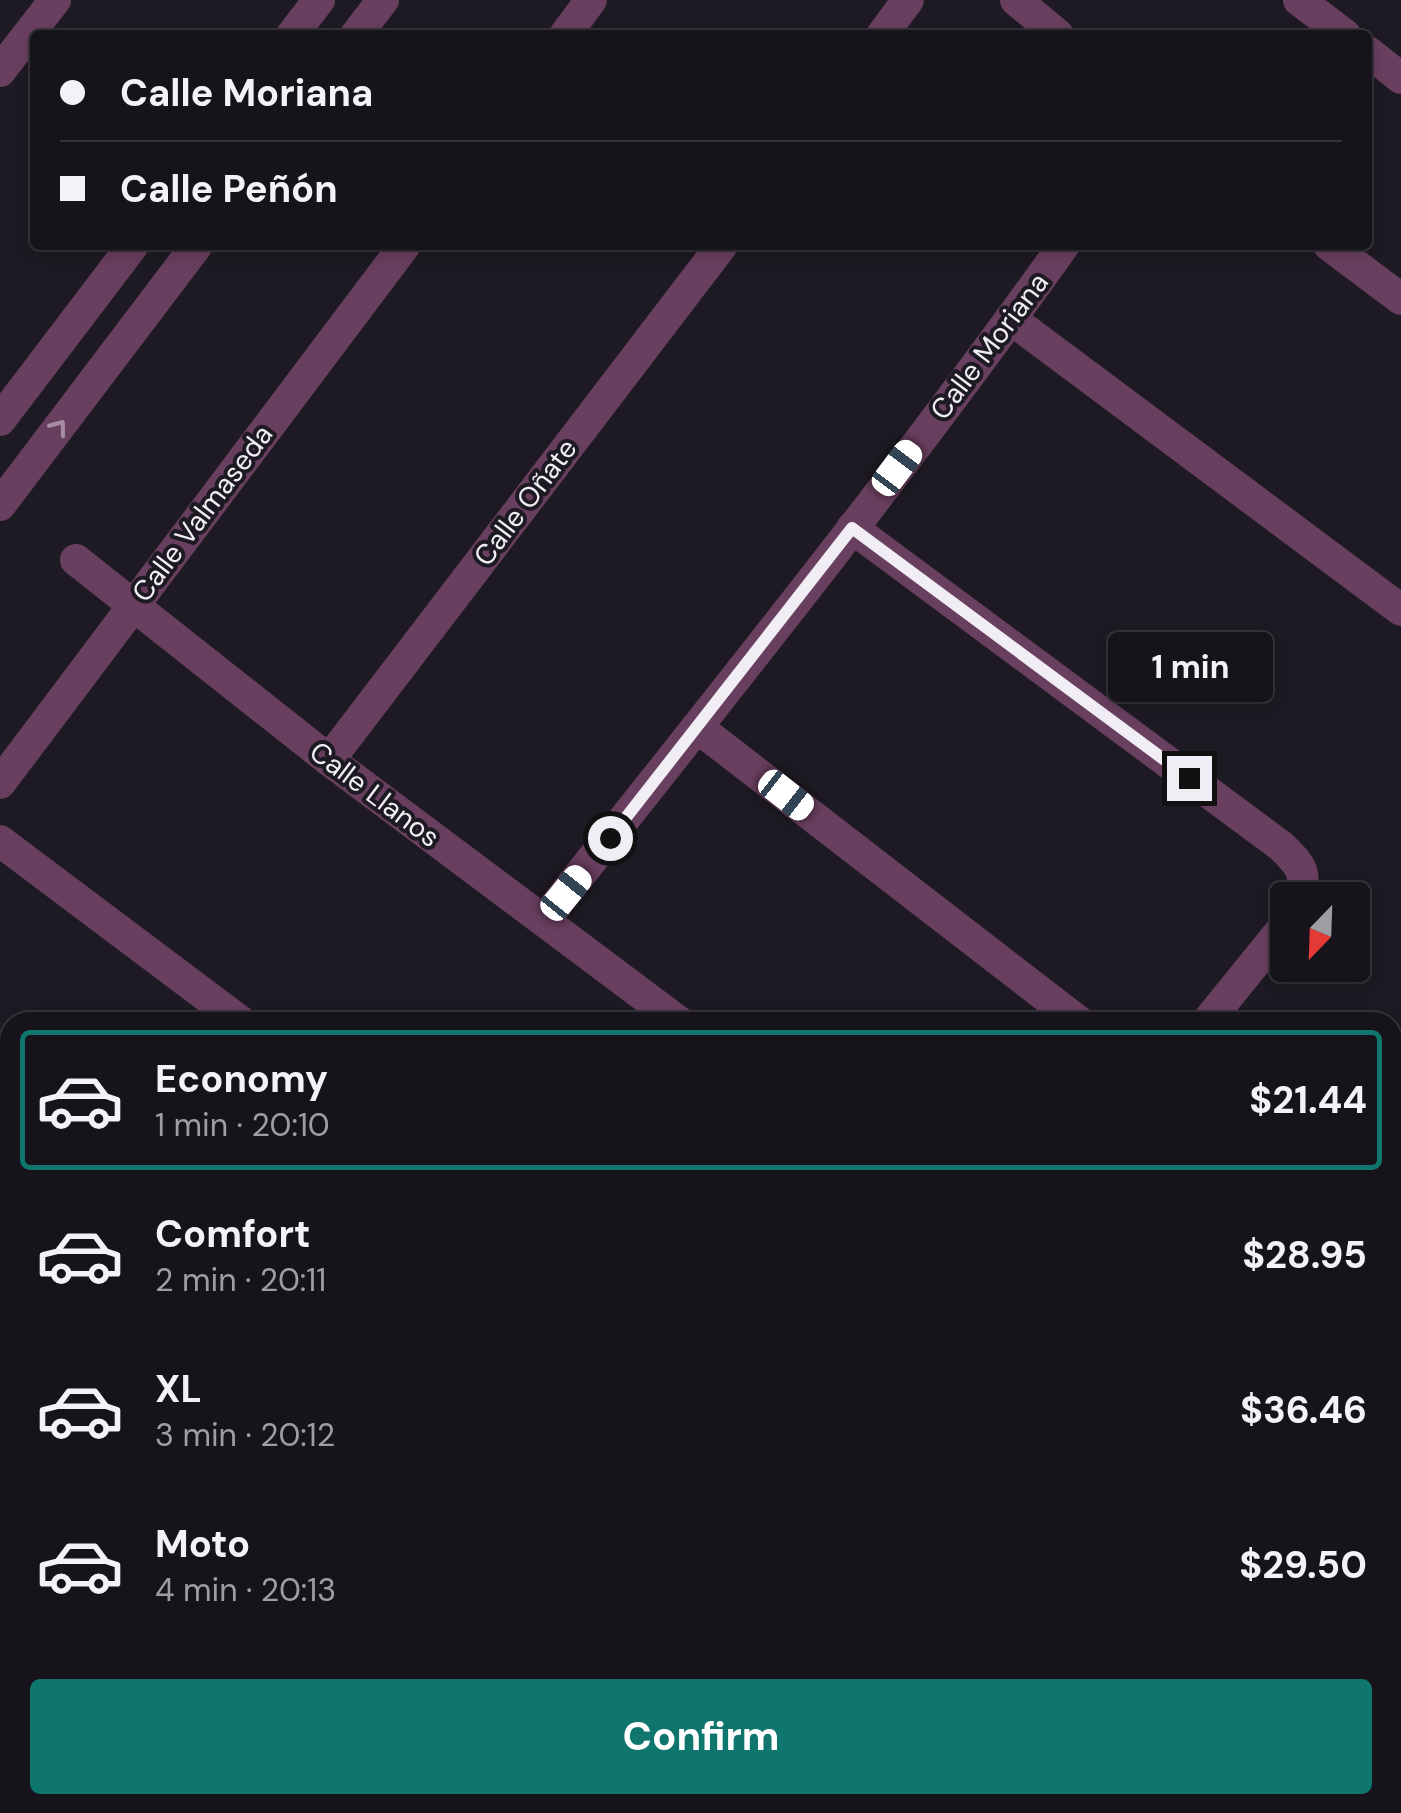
<!DOCTYPE html>
<html lang="en">
<head>
<meta charset="utf-8">
<style>
  :root { --surface:#16141a; --page:#1f1d23; --text:#f1f3f6; --muted:#9e9ea2; --line:#353339; --accent:#0f766e }
  body { margin:0; font-family:"DM Sans",sans-serif; background:var(--page); color:var(--text); height:100vh; display:flex; flex-direction:column; font-size:38px; white-space:nowrap }
  * { box-sizing:border-box; margin:0 }
  p { font-size:32px; color:var(--muted) }
  .icon { flex:none; width:55px; height:55px; fill:none; stroke:currentColor; stroke-width:2; stroke-linecap:round; stroke-linejoin:round }
  .map { position:relative; flex:1; overflow:hidden }
  .sheet { position:absolute; left:0px; top:1012px; width:1402px; height:802px; display:flex; flex-direction:column; background:var(--surface); border-radius:30px 30px 0 0; box-shadow:0 5px 15px #0003,0 0 0 2px var(--line) }
  .sheet>* { flex:none }
  .banner { position:absolute; left:30px; top:30px; width:1342px; height:220px; border-radius:10px; box-shadow:0 5px 15px #0003,0 0 0 2px var(--line); display:grid; align-content:center; height:220px; padding:0 30px; background:var(--surface) }
  .needle { width:65px; rotate:203deg }
  .buttons { position:absolute; left:1270px; top:882px; display:grid; gap:20px }
  .buttons a { display:grid; place-items:center; width:100px; height:100px; border-radius:10px; background:var(--surface); box-shadow:0 5px 15px #0003,0 0 0 2px var(--line); font-size:50px }
  .end { position:absolute; width:45px; height:45px; margin:-22px; border:12px solid #f0eef4; background:#111; box-shadow:0 0 0 5px #111 }
  .from { border-radius:50% }
  .bubble { position:absolute; height:70px; border-radius:10px; background:var(--surface); box-shadow:0 5px 15px #0003,0 0 0 2px var(--line); font-size:32px; font-weight:700; line-height:70px; text-align:center }
  .car { position:absolute; width:30px; height:60px; margin:-30px -15px; border-radius:12px; box-shadow:0 0 8px 2px #0007; background:linear-gradient(#fff 24%,#345 0 40%,#fff 0 76%,#345 0 86%,#fff 0) }
  .banner b { display:flex; align-items:center; gap:35px; height:95px; font-size:38px }
  .banner b+b { border-top:2px solid var(--line) }
  .banner i { width:25px; height:25px; background:var(--text) }
  ul { padding:18px 0 0; list-style:none }
  li { display:flex; align-items:center; gap:30px; height:140px; margin:0 20px 15px; padding:0 10px; border:5px solid transparent; border-radius:10px }
  li div { flex:1 }
  li b { display:block; font-size:38px }
  li em { font-style:normal; font-weight:700 }
  li.selected { border-color:var(--accent) }
  li>.icon { width:90px; height:90px; stroke-width:1.5 }
  .primary-button { display:flex; gap:20px; margin-top:auto; padding:20px 30px }
  .primary-button a { flex:1; height:115px; border-radius:10px; background:var(--accent); color:#fff; font-size:40px; font-weight:700; line-height:115px; text-align:center }
  .map>svg:first-child { display:block }
</style>
</head>
<body>
<div class="map">
<svg width="1401" height="1813" viewBox="0 0 1401 1813">
  <rect width="100%" height="100%" fill="#1e1a23"/>
  <g fill="none" stroke-linecap="round" stroke-linejoin="round">
    <g stroke="#693f5f" stroke-width="32">
      <polyline points="1016,0 1058,35"/>
      <polyline points="1299,0 1345,35"/>
      <polyline points="292,35 319,0"/>
      <polyline points="356,35 383,0"/>
      <polyline points="565,35 591,0"/>
      <polyline points="882,35 908,0"/>
      <polyline points="1368,52 1401,78"/>
      <polyline points="0,71 55,0"/>
      <polyline points="1329,245 1401,299"/>
      <polyline points="1011,319 1401,610"/>
      <polyline points="0,420 133,245"/>
      <polyline points="0,505 197,245"/>
      <path d="M852,528L1281,846C1301,866 1308,872 1299,900"/>
      <polyline points="76,560 329,760 679,1022"/>
      <polyline points="697,727 1079,1022"/>
      <polyline points="329,760 722,245"/>
      <polyline points="0,783 405,245"/>
      <polyline points="0,841 241,1022"/>
      <path d="M544,920C720,698 899,476 1064,245"/>
      <polyline points="1207,1022 1288,922"/>
      <polyline points="0,1164 10,1171"/>
      <polyline points="1392,1217 1401,1205"/>
      <polyline points="1392,1464 1401,1453"/>
      <polyline points="0,1486 10,1493"/>
      <polyline points="1392,1552 1401,1541"/>
      <polyline points="422,1805 432,1813"/>
      <polyline points="0,1810 4,1813"/>
      <polyline points="593,1813 599,1805"/>
      <polyline points="934,1813 940,1805"/>
      <polyline points="1129,1813 1135,1805"/>
      <polyline points="1193,1813 1199,1805"/>
    </g>
  </g>
  <defs><path id="oneway-chevron" d="M-2-3.5L2.5 0L-2 3.5" fill="none" stroke-width="1.6" stroke-linecap="round" stroke-linejoin="round" transform="scale(2.5)"/></defs>
  <use stroke="#a68ea2" href="#oneway-chevron" transform="translate(59 427) rotate(-53)"/>
  <g fill="none" stroke-linecap="round" stroke-linejoin="round">
    <polyline stroke="#f0eef4" stroke-width="12" points="610,838 852,528 1189,778"/>
  </g>
  <g text-anchor="middle" stroke-width="8" stroke-linejoin="round" paint-order="stroke">
    <g font-size="28" fill="#f0eef4" stroke="#1e1a23">
      <text transform="translate(989 346) rotate(-53)" y="10">Calle Moriana</text>
      <text transform="translate(525 502) rotate(-53)" y="10">Calle Oñate</text>
      <text transform="translate(202 513) rotate(-53)" y="10">Calle Valmaseda</text>
      <text transform="translate(375 794) rotate(37)" y="10">Calle Llanos</text>
    </g>
  </g>
</svg>
<div class="buttons">
<a><svg class="needle" viewBox="-14 -14 28 28"><path d="M0-13l5 13h-10z" fill="#e53935"/><path d="M0 13l5-13h-10z" fill="#9e9ea2"/></svg></a>
</div>
<i class="end from" style="left:610px;top:838px"></i>
<i class="end" style="left:1189px;top:778px"></i>
<div class="bubble" style="left:1108px;top:632px;width:165px">1 min</div>
<i class="car" style="left:897px;top:468px;rotate:37deg"></i>
<i class="car" style="left:786px;top:795px;rotate:128deg"></i>
<i class="car" style="left:566px;top:893px;rotate:39deg"></i>
<div class="banner">
<b><i class="from"></i>Calle Moriana</b>
<b><i></i>Calle Peñón</b>
</div>
<section class="sheet">
<ul>
<li class="selected"><svg class="icon" aria-label="car" viewBox="0 0 24 24"><path d="M5 17H2v-5l4-1 3-4h7l3 4 3 1v5h-3M9 17h6M6 11h13"/><circle cx="7" cy="17" r="2"/><circle cx="17" cy="17" r="2"/></svg><div><b>Economy</b><p>1 min · 20:10</p></div><em>$21.44</em></li>
<li><svg class="icon" aria-label="car" viewBox="0 0 24 24"><path d="M5 17H2v-5l4-1 3-4h7l3 4 3 1v5h-3M9 17h6M6 11h13"/><circle cx="7" cy="17" r="2"/><circle cx="17" cy="17" r="2"/></svg><div><b>Comfort</b><p>2 min · 20:11</p></div><em>$28.95</em></li>
<li><svg class="icon" aria-label="car" viewBox="0 0 24 24"><path d="M5 17H2v-5l4-1 3-4h7l3 4 3 1v5h-3M9 17h6M6 11h13"/><circle cx="7" cy="17" r="2"/><circle cx="17" cy="17" r="2"/></svg><div><b>XL</b><p>3 min · 20:12</p></div><em>$36.46</em></li>
<li><svg class="icon" aria-label="car" viewBox="0 0 24 24"><path d="M5 17H2v-5l4-1 3-4h7l3 4 3 1v5h-3M9 17h6M6 11h13"/><circle cx="7" cy="17" r="2"/><circle cx="17" cy="17" r="2"/></svg><div><b>Moto</b><p>4 min · 20:13</p></div><em>$29.50</em></li>
</ul>
<div class="primary-button"><a>Confirm</a></div>
</section>
</div>
</body>
</html>
